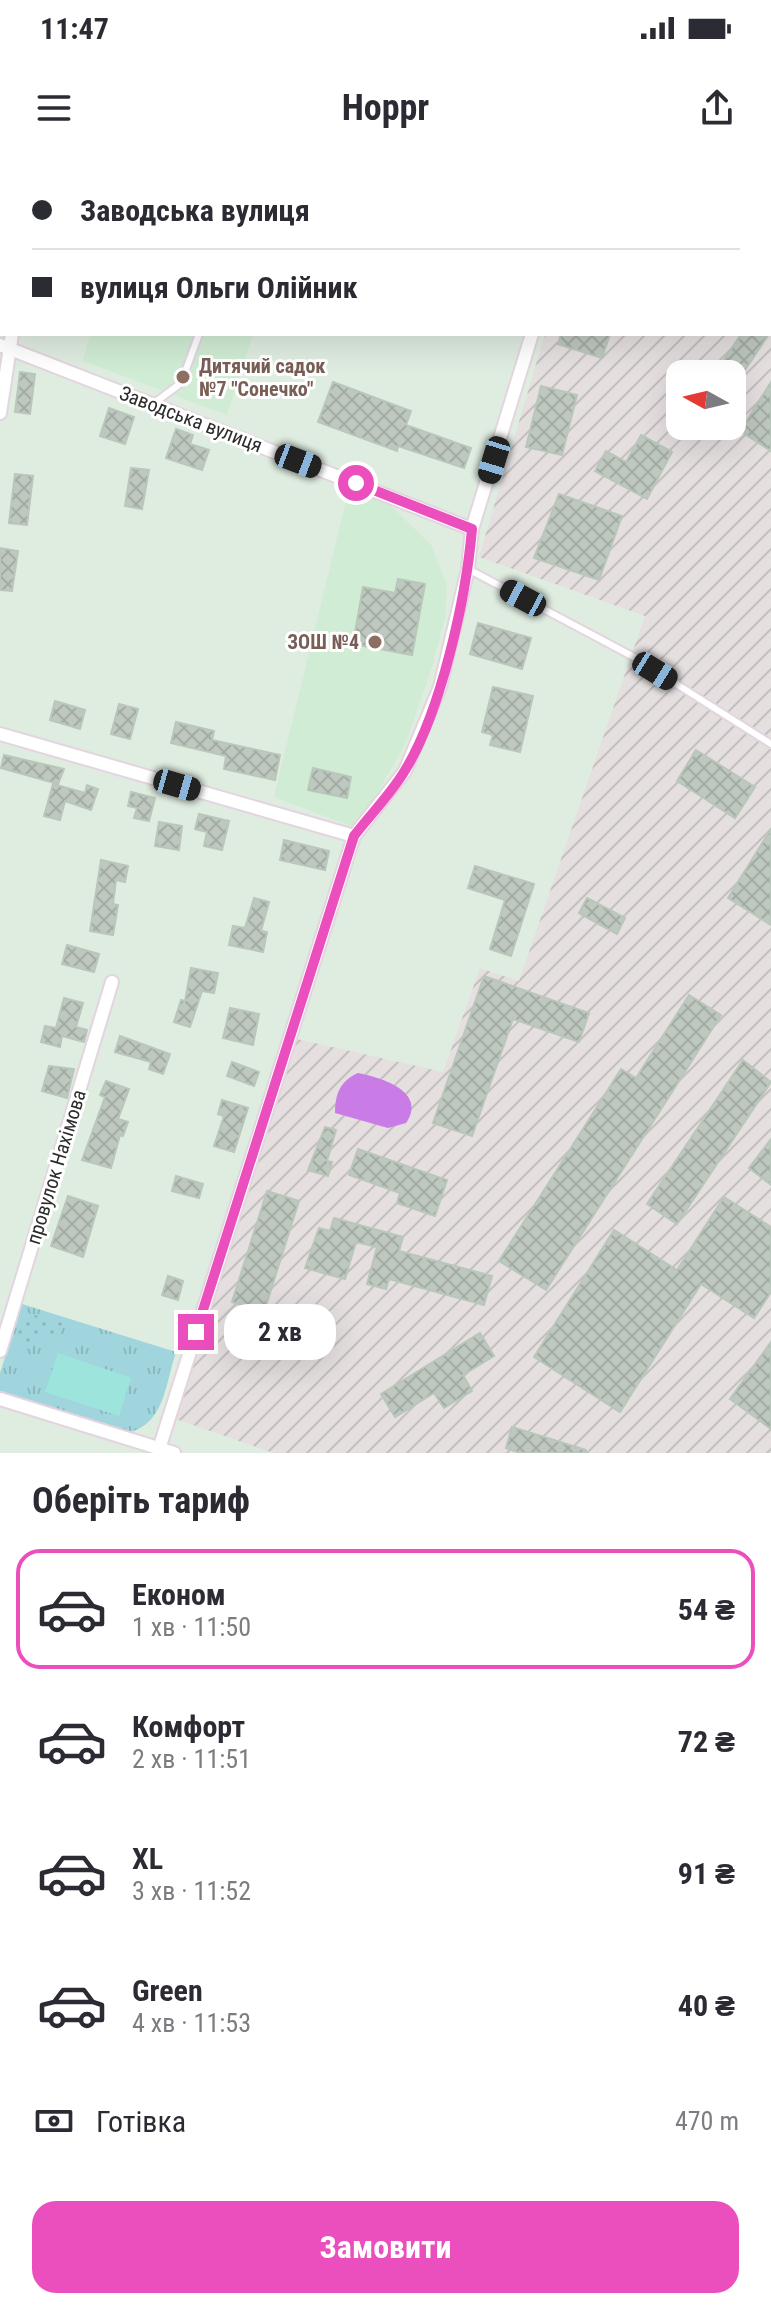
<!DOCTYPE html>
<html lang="uk">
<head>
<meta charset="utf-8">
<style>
  :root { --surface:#fff; --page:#f7f7f7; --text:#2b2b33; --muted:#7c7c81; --line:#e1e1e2; --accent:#eb4ebd }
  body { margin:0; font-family:"Roboto Condensed",sans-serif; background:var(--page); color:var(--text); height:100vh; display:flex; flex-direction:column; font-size:30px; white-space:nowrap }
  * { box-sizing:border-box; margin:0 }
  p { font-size:26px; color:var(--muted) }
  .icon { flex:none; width:44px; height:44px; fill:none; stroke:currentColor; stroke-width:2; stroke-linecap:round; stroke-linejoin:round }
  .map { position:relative; height:1293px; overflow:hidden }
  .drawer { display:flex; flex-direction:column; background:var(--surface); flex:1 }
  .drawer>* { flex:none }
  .banner { position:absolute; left:0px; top:0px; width:772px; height:176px; box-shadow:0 8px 32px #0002; display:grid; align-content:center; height:176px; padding:0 32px; background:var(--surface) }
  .needle { width:52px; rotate:278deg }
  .buttons { position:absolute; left:666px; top:200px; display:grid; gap:16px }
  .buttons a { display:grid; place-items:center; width:80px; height:80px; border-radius:16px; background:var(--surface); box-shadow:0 8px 32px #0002; font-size:40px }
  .end { position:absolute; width:36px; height:36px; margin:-18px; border:10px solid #eb4ebd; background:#fff; box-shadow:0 0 0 4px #fff }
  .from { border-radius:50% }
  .bubble { position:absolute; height:56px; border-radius:24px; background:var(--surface); box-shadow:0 8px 32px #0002; font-size:26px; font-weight:700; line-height:56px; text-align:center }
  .car { position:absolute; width:24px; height:48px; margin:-24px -12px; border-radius:10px; box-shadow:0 0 6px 2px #0007; background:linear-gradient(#222 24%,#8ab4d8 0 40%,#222 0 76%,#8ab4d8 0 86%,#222 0) }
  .banner b { display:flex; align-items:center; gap:28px; height:76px; font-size:30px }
  .banner b+b { border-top:2px solid var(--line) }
  .banner i { width:20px; height:20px; background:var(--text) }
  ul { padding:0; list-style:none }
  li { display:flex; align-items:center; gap:24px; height:120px; margin:0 16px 12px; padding:0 16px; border:4px solid transparent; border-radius:24px }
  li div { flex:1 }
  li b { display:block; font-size:30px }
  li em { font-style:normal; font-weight:700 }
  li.current { border-color:var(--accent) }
  li>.icon { width:72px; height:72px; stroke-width:1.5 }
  h2 { padding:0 32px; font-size:36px; line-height:96px }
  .pay { display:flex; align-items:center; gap:20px; height:88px; padding:0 32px; font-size:30px }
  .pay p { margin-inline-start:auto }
  .cta { display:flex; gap:16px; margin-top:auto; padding:16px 32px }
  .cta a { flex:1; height:92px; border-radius:24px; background:var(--accent); color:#fff; font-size:32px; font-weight:700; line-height:92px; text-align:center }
  .status { display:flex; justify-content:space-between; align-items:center; height:56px; padding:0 40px; background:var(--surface); direction:ltr }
  .status svg { height:22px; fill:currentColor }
  header { display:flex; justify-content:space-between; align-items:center; height:104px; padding:0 32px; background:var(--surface); font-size:36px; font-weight:700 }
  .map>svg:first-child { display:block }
</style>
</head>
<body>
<div class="status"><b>11:47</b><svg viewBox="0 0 49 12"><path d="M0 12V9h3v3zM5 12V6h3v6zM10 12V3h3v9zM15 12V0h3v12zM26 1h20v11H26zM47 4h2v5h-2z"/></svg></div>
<header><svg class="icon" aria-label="menu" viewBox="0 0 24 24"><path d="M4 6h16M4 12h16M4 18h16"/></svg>Hoppr<svg class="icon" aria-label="share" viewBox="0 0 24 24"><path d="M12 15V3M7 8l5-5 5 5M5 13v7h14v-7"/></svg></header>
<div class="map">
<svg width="771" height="1293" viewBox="0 0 771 1293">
  <defs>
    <pattern id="industrial-furrows" width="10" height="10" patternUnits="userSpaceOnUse" patternTransform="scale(2)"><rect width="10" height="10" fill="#e5dfe0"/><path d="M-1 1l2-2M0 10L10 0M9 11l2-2" fill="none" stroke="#c5c0c0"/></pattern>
    <pattern id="grass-tufts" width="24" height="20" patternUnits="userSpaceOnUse" patternTransform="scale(2)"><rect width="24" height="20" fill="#a1d5de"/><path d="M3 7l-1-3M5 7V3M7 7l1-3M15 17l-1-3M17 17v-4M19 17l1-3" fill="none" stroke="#8bb7bf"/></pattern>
    <pattern id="park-dots" width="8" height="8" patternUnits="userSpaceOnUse" patternTransform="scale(2)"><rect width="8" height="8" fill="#a1d5de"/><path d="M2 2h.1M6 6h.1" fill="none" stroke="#8bb7bf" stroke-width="1.8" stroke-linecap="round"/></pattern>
    <pattern id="building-cross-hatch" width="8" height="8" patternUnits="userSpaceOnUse" patternTransform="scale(2)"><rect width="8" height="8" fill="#bec8bf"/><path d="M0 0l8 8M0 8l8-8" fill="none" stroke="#a3aca4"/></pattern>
  </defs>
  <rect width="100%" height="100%" fill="#dfece0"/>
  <path fill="url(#industrial-furrows)" fill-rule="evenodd" d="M599,0H771V1293H273L173,1258L297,879L443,912L480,808L519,821L645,456L479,397L545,174H770V2ZM680,214H732V266H680Z"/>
  <g fill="#d0ecd4">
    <polygon points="90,174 253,174 227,255 83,201"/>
    <polygon points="349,329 391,346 431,385 447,425 445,457 432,507 405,584 366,653 351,666 274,637"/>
  </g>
  <path fill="url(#grass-tufts)" d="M22,1144L176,1192C165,1225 165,1263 128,1273L0,1231V1213Z"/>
  <polygon fill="url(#park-dots)" points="24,1152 63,1163 59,1178 38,1172 32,1190 15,1184"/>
  <polygon fill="#9de4dd" points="58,1193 131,1218 119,1256 45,1232"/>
  <path fill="#c97ce5" d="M358,913C383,918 427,932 406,963L388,968L335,953C335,934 340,921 358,913Z"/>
  <g fill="url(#building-cross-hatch)" stroke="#b9c7bb" stroke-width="2">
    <polygon points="561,174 610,174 602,198 558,184"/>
    <polygon points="741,174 769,174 741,216 722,203"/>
    <polygon points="20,212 35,214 30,254 15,252"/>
    <polygon points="333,222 411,251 406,265 471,288 464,308 398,286 397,291 318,262"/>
    <polygon points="771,222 771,291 740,271"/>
    <polygon points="541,226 577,235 562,295 526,287"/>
    <polygon points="109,248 134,257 125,284 100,276"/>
    <polygon points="176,269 193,275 190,284 209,290 202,310 166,298"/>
    <polygon points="641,275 672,292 647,339 595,311 606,291 626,302"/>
    <polygon points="131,308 149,310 142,349 125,346"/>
    <polygon points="15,314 33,316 27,365 9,363"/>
    <polygon points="559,334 622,356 599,420 534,398"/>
    <polygon points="0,388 18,391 12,431 0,430"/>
    <polygon points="398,419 425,424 412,495 353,484 363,427 395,433"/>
    <polygon points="478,463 531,478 522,509 470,494"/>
    <polygon points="493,527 533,536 520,592 490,585 493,575 482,572"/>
    <polygon points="55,541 85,550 80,569 50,560"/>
    <polygon points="119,544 138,549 130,579 111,574"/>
    <polygon points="176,562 214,571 212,580 280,595 275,620 224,609 226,596 171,583"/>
    <polygon points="696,590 755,627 735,658 677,621"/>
    <polygon points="4,595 64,609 58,624 1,608"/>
    <polygon points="313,608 351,617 347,638 308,630"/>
    <polygon points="53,624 85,633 87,625 98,629 91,650 65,641 60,660 44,656"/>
    <polygon points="131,632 155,638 149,661 134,658 137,648 128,646"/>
    <polygon points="199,654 229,661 222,690 204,686 207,672 195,669"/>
    <polygon points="159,662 182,666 179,690 155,686"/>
    <polygon points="771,669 771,765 728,738"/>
    <polygon points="284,680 329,691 325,710 280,700"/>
    <polygon points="101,700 128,706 125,722 116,720 113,744 118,745 113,775 90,771"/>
    <polygon points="475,706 534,724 511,796 490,789 505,740 468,728"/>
    <polygon points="254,738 269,742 261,771 267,772 263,792 229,785 233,766 245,768"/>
    <polygon points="587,738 625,758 617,774 579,753"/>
    <polygon points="67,785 99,794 94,812 62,804"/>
    <polygon points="191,808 218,813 214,833 202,831 190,867 174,862 181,840 185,841"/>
    <polygon points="484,816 589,853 579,882 513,859 472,976 433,963"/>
    <polygon points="689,835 721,855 546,1130 499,1101 621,909 636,918"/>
    <polygon points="64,838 83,843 76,867 87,870 84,882 62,876 60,887 41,882 45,866 56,868"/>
    <polygon points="230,848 259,854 253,885 223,878"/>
    <polygon points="120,876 170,894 163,914 149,909 151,902 115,892"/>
    <polygon points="743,900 771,922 677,1064 647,1044"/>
    <polygon points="232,902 259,912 254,926 227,916"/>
    <polygon points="49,906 74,909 67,938 42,931"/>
    <polygon points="106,921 129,929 118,959 128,962 123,976 120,975 111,1008 82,1000 105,937 100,935"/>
    <polygon points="222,940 248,948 234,992 214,986 224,956 218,954"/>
    <polygon points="325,967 336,970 327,1001 332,1002 328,1016 308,1010"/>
    <polygon points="771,979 771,1025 749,1008"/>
    <polygon points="358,989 447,1020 435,1056 397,1043 400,1033 349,1015"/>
    <polygon points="176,1016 203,1024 199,1038 172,1031"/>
    <polygon points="267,1031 299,1041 264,1152 232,1142"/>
    <polygon points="68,1036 98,1046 83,1097 51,1086"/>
    <polygon points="724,1037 771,1067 771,1132 754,1158 701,1124 620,1252 534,1197 614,1070 677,1110"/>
    <polygon points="334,1058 403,1077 399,1091 492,1116 484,1145 389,1119 386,1129 367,1124 377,1087 356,1082 345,1119 305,1108 319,1068 330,1071"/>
    <polygon points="168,1116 183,1121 178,1140 162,1135"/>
    <polygon points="480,1173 494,1196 463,1215 472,1231 444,1248 434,1233 395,1257 381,1234"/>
    <polygon points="771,1182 771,1269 730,1239"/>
    <polygon points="512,1267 586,1290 586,1293 520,1293 506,1288"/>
  </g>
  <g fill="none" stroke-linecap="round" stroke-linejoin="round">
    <g stroke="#e3d5df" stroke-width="10">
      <g id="service">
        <polyline points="153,244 181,223 199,174"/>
        <polyline points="470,410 632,496 771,584"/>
      </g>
    </g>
    <g stroke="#e3d5df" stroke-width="16">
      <g id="minor">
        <polyline points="34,2 34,0"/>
        <polyline points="579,2 580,0"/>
        <polyline points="0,185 472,369"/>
        <polyline points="0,253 12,174"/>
        <polyline points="0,574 354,676"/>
        <polyline points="0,1191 112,822"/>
        <polyline points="0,1239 174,1293"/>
        <polyline points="159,1289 354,676 405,611 440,527 468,409 472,369 532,174"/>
      </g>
    </g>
    <use href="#service" stroke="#fff" stroke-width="6"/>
    <use href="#minor" stroke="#fff" stroke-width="12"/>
  </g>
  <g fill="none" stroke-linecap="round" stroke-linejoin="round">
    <path stroke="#eb4ebd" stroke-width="10" d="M196,1172L354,676C370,655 390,635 404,612C441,553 466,438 472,369L356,323"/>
  </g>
  <g fill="#8d6e63" stroke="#fff" stroke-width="3">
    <circle cx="183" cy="217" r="8"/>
    <circle cx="375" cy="482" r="8"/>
  </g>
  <g text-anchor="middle" stroke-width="6" stroke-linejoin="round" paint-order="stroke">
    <g font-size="20" font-weight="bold" fill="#785e54" stroke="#fff" text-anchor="start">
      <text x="199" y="213">Дитячий садок<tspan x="199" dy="23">№7 "Сонечко"</tspan></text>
      <text x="359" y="489" text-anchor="end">ЗОШ №4</text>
    </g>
    <g font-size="20" fill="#2c2c2c" stroke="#fff">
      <text transform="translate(191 259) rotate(21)" y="7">Заводська вулиця</text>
      <text transform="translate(56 1007) rotate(-73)" y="7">провулок Нахімова</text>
    </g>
  </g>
</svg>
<div class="buttons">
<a><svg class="needle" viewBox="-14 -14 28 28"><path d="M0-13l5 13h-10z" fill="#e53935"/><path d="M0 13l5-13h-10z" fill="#7c7c81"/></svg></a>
</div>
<i class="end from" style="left:356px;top:323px"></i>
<i class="end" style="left:196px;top:1172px"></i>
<div class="bubble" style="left:224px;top:1144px;width:112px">2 хв</div>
<i class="car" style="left:494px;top:300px;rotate:197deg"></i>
<i class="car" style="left:298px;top:301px;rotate:111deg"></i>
<i class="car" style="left:523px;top:438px;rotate:298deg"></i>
<i class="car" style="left:655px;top:511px;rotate:122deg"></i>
<i class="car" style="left:177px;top:625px;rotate:106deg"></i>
<div class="banner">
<b><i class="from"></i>Заводська вулиця</b>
<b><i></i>вулиця Ольги Олійник</b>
</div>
</div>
<section class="drawer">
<h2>Оберіть тариф</h2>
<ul>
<li class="current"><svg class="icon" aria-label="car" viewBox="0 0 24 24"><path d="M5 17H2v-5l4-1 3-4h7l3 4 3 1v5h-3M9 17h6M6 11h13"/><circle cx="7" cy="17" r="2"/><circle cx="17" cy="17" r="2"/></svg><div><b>Економ</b><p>1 хв · 11:50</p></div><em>54 ₴</em></li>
<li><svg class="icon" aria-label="car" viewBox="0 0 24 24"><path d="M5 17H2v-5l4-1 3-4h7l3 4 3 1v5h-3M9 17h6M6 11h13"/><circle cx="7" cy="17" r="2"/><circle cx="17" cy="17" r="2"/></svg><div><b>Комфорт</b><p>2 хв · 11:51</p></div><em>72 ₴</em></li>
<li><svg class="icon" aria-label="car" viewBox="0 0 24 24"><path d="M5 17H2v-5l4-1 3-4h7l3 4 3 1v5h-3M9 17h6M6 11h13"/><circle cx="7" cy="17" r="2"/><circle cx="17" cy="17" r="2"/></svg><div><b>XL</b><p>3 хв · 11:52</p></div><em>91 ₴</em></li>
<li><svg class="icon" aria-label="car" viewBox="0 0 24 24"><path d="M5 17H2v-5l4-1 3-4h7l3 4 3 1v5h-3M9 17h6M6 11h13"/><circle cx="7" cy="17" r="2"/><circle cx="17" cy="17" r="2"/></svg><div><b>Green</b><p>4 хв · 11:53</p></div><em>40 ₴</em></li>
</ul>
<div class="pay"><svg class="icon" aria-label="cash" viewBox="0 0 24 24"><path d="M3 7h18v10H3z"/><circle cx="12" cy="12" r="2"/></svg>Готівка<p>470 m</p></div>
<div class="cta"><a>Замовити</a></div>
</section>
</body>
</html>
